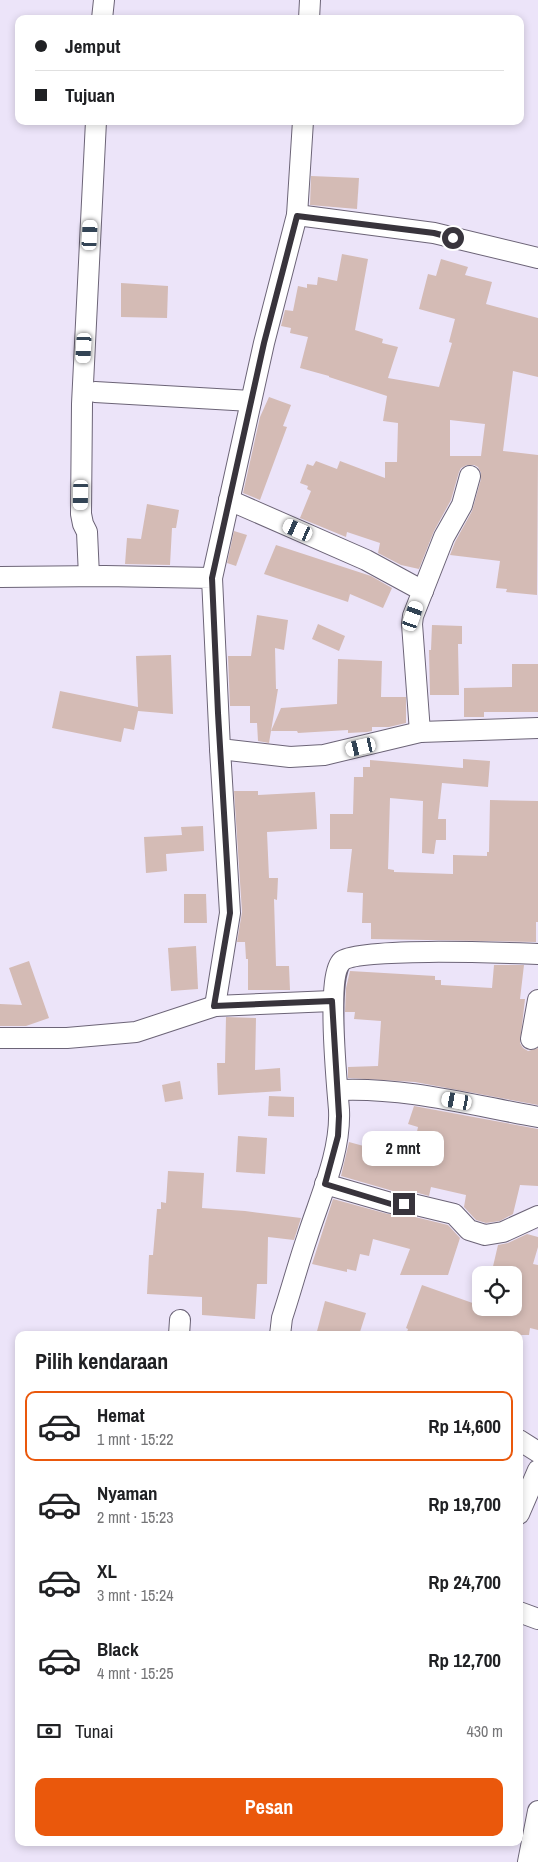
<!DOCTYPE html>
<html lang="id">
<head>
<meta charset="utf-8">
<style>
  :root { --surface:#fff; --page:#f2f2f2; --text:#202124; --muted:#757577; --line:#e0e0e0; --accent:#ea580c }
  body { margin:0; font-family:"Archivo Narrow",sans-serif; background:var(--page); color:var(--text); height:100vh; display:flex; flex-direction:column; font-size:19px; white-space:nowrap }
  * { box-sizing:border-box; margin:0 }
  p { font-size:16px; color:var(--muted) }
  .icon { flex:none; width:28px; height:28px; fill:none; stroke:currentColor; stroke-width:2; stroke-linecap:round; stroke-linejoin:round }
  .map { position:relative; flex:1; overflow:hidden }
  .details { position:absolute; left:15px; top:1331px; width:508px; height:515px; display:flex; flex-direction:column; background:var(--surface); border-radius:10px; box-shadow:0 2px 8px #0003 }
  .details>* { flex:none }
  .top-card { position:absolute; left:15px; top:15px; width:509px; height:110px; border-radius:10px; box-shadow:0 2px 8px #0003; display:grid; align-content:center; height:110px; padding:0 20px; background:var(--surface) }
  .buttons { position:absolute; left:472px; top:1266px; display:grid; gap:10px }
  .buttons a { display:grid; place-items:center; width:50px; height:50px; border-radius:10px; background:var(--surface); box-shadow:0 2px 8px #0003; font-size:25px }
  .end { position:absolute; width:22px; height:22px; margin:-11px; border:6px solid #38343c; background:#fff; box-shadow:0 0 0 2px #fff }
  .from { border-radius:50% }
  .bubble { position:absolute; height:35px; border-radius:10px; background:var(--surface); box-shadow:0 2px 8px #0003; font-size:16px; font-weight:700; line-height:35px; text-align:center }
  .car { position:absolute; width:15px; height:30px; margin:-15px -8px; border-radius:6px; box-shadow:0 0 4px 1px #0007; background:linear-gradient(#fff 24%,#345 0 40%,#fff 0 76%,#345 0 86%,#fff 0) }
  .top-card b { display:flex; align-items:center; gap:18px; height:48px; font-size:19px }
  .top-card b+b { border-top:1px solid var(--line) }
  .top-card i { width:12px; height:12px; background:var(--text) }
  ul { padding:0; list-style:none }
  li { display:flex; align-items:center; gap:15px; height:70px; margin:0 10px 8px; padding:0 10px; border:2px solid transparent; border-radius:10px }
  li div { flex:1 }
  li b { display:block; font-size:19px }
  li em { font-style:normal; font-weight:700 }
  li.current { border-color:var(--accent) }
  li>.icon { width:45px; height:45px; stroke-width:1.5 }
  h2 { padding:0 20px; font-size:22px; line-height:60px }
  .pay { display:flex; align-items:center; gap:12px; height:55px; padding:0 20px; font-size:19px }
  .pay p { margin-inline-start:auto }
  .button { display:flex; gap:10px; margin-top:auto; padding:10px 20px }
  .button a { flex:1; height:58px; border-radius:10px; background:var(--accent); color:#fff; font-size:20px; font-weight:700; line-height:58px; text-align:center }
  .map>svg:first-child { display:block }
</style>
</head>
<body>
<div class="map">
<svg width="538" height="1862" viewBox="0 0 538 1862">
  <rect width="100%" height="100%" fill="#ece4f9"/>
  <g fill="#d4bbb5" fill-rule="evenodd">
    <polygon points="311,176 359,178 357,209 310,205"/>
    <path d="M342,254L368,259L355,330L383,339L382,343L398,347L388,378L439,387L452,343L449,342L455,319L419,309L428,274L436,276L441,259L468,267L465,275L492,282L486,304L538,318V377L513,371L503,451L538,455L537,595L506,592L507,589L496,588L500,561L450,555L455,542L472,511L481,479V473L478,467L474,465H467L461,468L459,472L451,500L434,531L419,569L401,565L378,553L380,543L347,532L346,537L300,518L311,491L307,489L308,486L300,483L307,464L313,466L316,461L337,469L340,461L385,478V462H397L398,423L383,421L387,396L329,377V376L300,368L308,337L290,333L291,328L281,326L285,310L293,311L298,286L307,288V284L317,285L318,277L337,281ZM450,420L485,424L481,456H450Z"/>
    <polygon points="121,283 168,286 167,318 121,317"/>
    <polygon points="269,397 291,405 283,426 287,427 260,500 243,493 260,417"/>
    <polygon points="147,504 179,510 176,528 172,528 170,565 125,564 127,538 141,539"/>
    <polygon points="234,531 247,535 236,566 227,563"/>
    <polygon points="276,545 371,576 392,588 383,608 350,594 348,602 264,574"/>
    <polygon points="257,615 288,620 284,650 275,648 276,689 278,689 269,743 258,741 257,723 250,723 250,706 230,706 228,656 251,656"/>
    <polygon points="318,624 345,636 339,651 312,639"/>
    <polygon points="432,625 462,626 462,644 458,644 459,695 430,695 429,650 431,650"/>
    <polygon points="171,655 173,714 138,711 134,730 124,728 121,742 52,728 60,691 138,707 136,656"/>
    <polygon points="338,659 382,661 381,697 406,697 406,723 389,727 372,727 372,731 367,732 348,733 348,730 298,733 297,731 271,731 281,708 337,704"/>
    <polygon points="512,664 538,664 538,712 484,712 484,717 464,717 464,688 512,687"/>
    <polygon points="463,759 490,761 488,787 442,783 438,819 446,819 446,840 436,840 434,854 422,853 423,801 390,798 388,869 394,870 394,872 453,874 453,855 487,856 487,852 489,852 490,800 538,801 538,922 536,922 536,942 371,939 371,923 362,923 363,893 347,892 352,849 330,849 330,814 353,814 354,777 363,777 363,767 370,767 370,760 463,768"/>
    <polygon points="234,791 258,791 258,795 315,792 317,829 267,832 269,878 278,878 277,900 274,899 276,966 289,966 290,990 248,990 248,959 246,959 245,942 237,942 242,912"/>
    <polygon points="203,826 204,851 166,854 167,871 146,873 144,837 182,835 181,827"/>
    <polygon points="184,894 206,894 207,923 184,923"/>
    <polygon points="196,946 198,989 171,991 168,948"/>
    <polygon points="29,961 49,1018 26,1026 0,1026 0,1004 22,1005 9,968"/>
    <polygon points="494,965 524,965 520,999 525,999 520,1043 523,1048 528,1051 538,1048 538,1105 415,1082 348,1078 348,1067 378,1066 381,1021 354,1019 355,1012 345,1012 346,988 350,971 435,976 435,980 441,980 441,985 492,988"/>
    <polygon points="226,1017 256,1018 255,1070 280,1068 281,1091 218,1095 217,1063 225,1063"/>
    <polygon points="180,1081 183,1099 165,1102 162,1085"/>
    <polygon points="269,1096 294,1097 294,1117 268,1116"/>
    <polygon points="414,1106 538,1129 538,1186 520,1185 513,1214 500,1221 486,1223 476,1220 464,1207 466,1195 431,1187 429,1196 411,1191 393,1191 341,1176 349,1142 411,1159 418,1127 408,1124"/>
    <polygon points="238,1136 267,1138 265,1174 236,1172"/>
    <polygon points="168,1171 204,1173 202,1208 245,1211 301,1218 294,1240 268,1237 267,1284 257,1284 255,1319 202,1315 202,1297 147,1294 149,1255 153,1255 157,1209 161,1209 161,1202 166,1203"/>
    <polygon points="333,1199 388,1214 407,1215 448,1225 460,1238 448,1275 400,1275 410,1249 373,1239 369,1256 360,1254 356,1271 347,1269 347,1272 312,1264"/>
    <polygon points="527,1234 538,1237 538,1247 533,1264 538,1265 538,1330 530,1328 529,1335 406,1335 408,1329 406,1328 422,1285 481,1306 481,1308 514,1308 514,1275 491,1275 498,1245 508,1243"/>
    <polygon points="325,1301 366,1313 359,1335 316,1335"/>
  </g>
  <g fill="none" stroke-linecap="round" stroke-linejoin="round">
    <g stroke="#6c6477" stroke-width="22">
      <g id="minor">
        <polyline points="102,19 104,0"/>
        <polyline points="309,19 310,0"/>
        <polyline points="297,215 434,233 538,258"/>
        <polyline points="95,392 251,401"/>
        <polyline points="229,500 366,560 423,591"/>
        <polyline points="89,576 87,532 83,524 81,514 82,404 96,121"/>
        <polyline points="0,577 105,576 212,578 220,749 290,757 324,755 420,732 538,728"/>
        <polyline points="212,578 264,343 297,215 303,121"/>
        <polyline points="420,732 412,624 413,616 444,537 462,505 470,476"/>
        <polyline points="215,1006 230,913 220,749"/>
        <polyline points="0,1038 67,1038 136,1032 215,1006 332,1001"/>
        <polyline points="531,1039 538,1000"/>
        <path d="M338,1090C406,1087 471,1105 538,1117"/>
        <polyline points="325,1184 391,1203 408,1203 454,1214 469,1230 485,1235 503,1232 538,1216"/>
        <polyline points="179,1335 180,1320"/>
        <path d="M280,1335L282,1318C291,1291 298,1264 307,1238C320,1197 341,1153 339,1110C337,1084 326,975 342,961C359,947 508,953 538,954"/>
        <polyline points="519,1440 538,1452"/>
        <polyline points="519,1514 538,1470"/>
        <polyline points="519,1612 538,1619"/>
        <polyline points="528,1862 538,1811"/>
      </g>
    </g>
    <use href="#minor" stroke="#fff" stroke-width="20"/>
  </g>
  <g fill="none" stroke-linecap="round" stroke-linejoin="round">
    <polyline stroke="#38343c" stroke-width="6" points="404,1204 391,1204 325,1184 338,1136 339,1116 332,1001 214,1006 230,913 218,713 212,578 264,343 297,216 434,233 453,238"/>
  </g>
</svg>
<div class="buttons">
<a><svg class="icon" aria-label="locate" viewBox="0 0 24 24"><circle cx="12" cy="12" r="6"/><path d="M12 2v4M12 18v4M2 12h4M18 12h4"/></svg></a>
</div>
<i class="end from" style="left:453px;top:238px"></i>
<i class="end" style="left:404px;top:1204px"></i>
<div class="bubble" style="left:362px;top:1131px;width:82px">2 mnt</div>
<i class="car" style="left:90px;top:235px;rotate:3deg"></i>
<i class="car" style="left:84px;top:348px;rotate:183deg"></i>
<i class="car" style="left:81px;top:495px;rotate:181deg"></i>
<i class="car" style="left:298px;top:530px;rotate:294deg"></i>
<i class="car" style="left:413px;top:616px;rotate:19deg"></i>
<i class="car" style="left:361px;top:747px;rotate:257deg"></i>
<i class="car" style="left:457px;top:1101px;rotate:280deg"></i>
<div class="top-card">
<b><i class="from"></i>Jemput</b>
<b><i></i>Tujuan</b>
</div>
<section class="details">
<h2>Pilih kendaraan</h2>
<ul>
<li class="current"><svg class="icon" aria-label="car" viewBox="0 0 24 24"><path d="M5 17H2v-5l4-1 3-4h7l3 4 3 1v5h-3M9 17h6M6 11h13"/><circle cx="7" cy="17" r="2"/><circle cx="17" cy="17" r="2"/></svg><div><b>Hemat</b><p>1 mnt · 15:22</p></div><em>Rp 14,600</em></li>
<li><svg class="icon" aria-label="car" viewBox="0 0 24 24"><path d="M5 17H2v-5l4-1 3-4h7l3 4 3 1v5h-3M9 17h6M6 11h13"/><circle cx="7" cy="17" r="2"/><circle cx="17" cy="17" r="2"/></svg><div><b>Nyaman</b><p>2 mnt · 15:23</p></div><em>Rp 19,700</em></li>
<li><svg class="icon" aria-label="car" viewBox="0 0 24 24"><path d="M5 17H2v-5l4-1 3-4h7l3 4 3 1v5h-3M9 17h6M6 11h13"/><circle cx="7" cy="17" r="2"/><circle cx="17" cy="17" r="2"/></svg><div><b>XL</b><p>3 mnt · 15:24</p></div><em>Rp 24,700</em></li>
<li><svg class="icon" aria-label="car" viewBox="0 0 24 24"><path d="M5 17H2v-5l4-1 3-4h7l3 4 3 1v5h-3M9 17h6M6 11h13"/><circle cx="7" cy="17" r="2"/><circle cx="17" cy="17" r="2"/></svg><div><b>Black</b><p>4 mnt · 15:25</p></div><em>Rp 12,700</em></li>
</ul>
<div class="pay"><svg class="icon" aria-label="cash" viewBox="0 0 24 24"><path d="M3 7h18v10H3z"/><circle cx="12" cy="12" r="2"/></svg>Tunai<p>430 m</p></div>
<div class="button"><a>Pesan</a></div>
</section>
</div>
</body>
</html>
